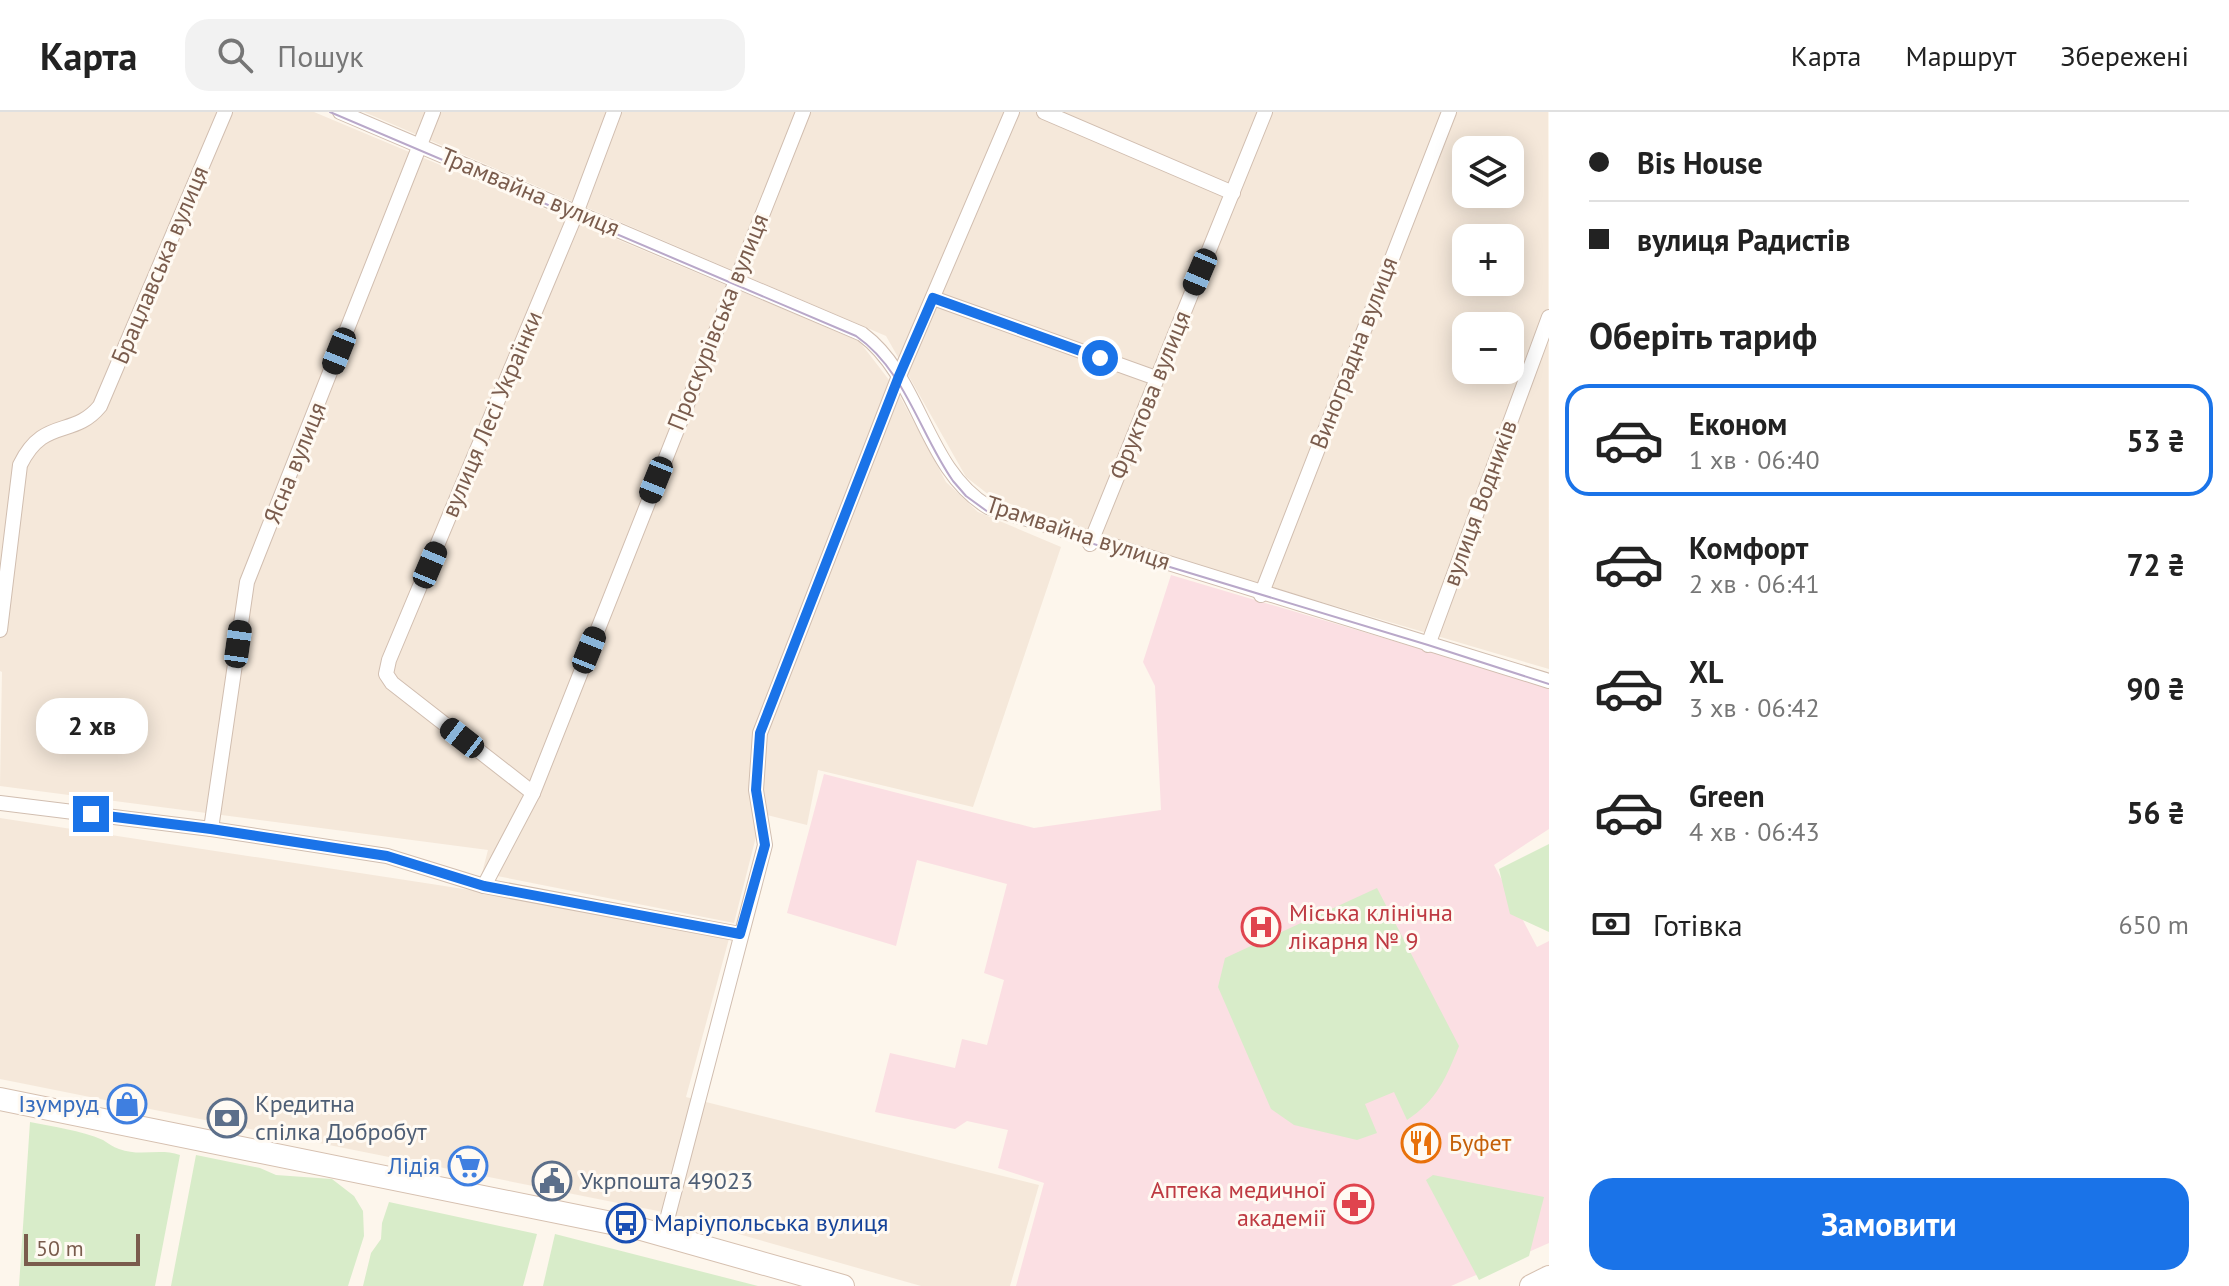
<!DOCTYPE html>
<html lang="uk">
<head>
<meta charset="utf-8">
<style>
  :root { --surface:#fff; --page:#f2f2f2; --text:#222; --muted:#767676; --line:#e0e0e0; --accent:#1a73e8 }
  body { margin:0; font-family:"PT Sans",sans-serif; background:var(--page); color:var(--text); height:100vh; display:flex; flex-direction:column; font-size:30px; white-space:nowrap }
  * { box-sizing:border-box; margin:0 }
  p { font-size:26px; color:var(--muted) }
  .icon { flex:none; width:44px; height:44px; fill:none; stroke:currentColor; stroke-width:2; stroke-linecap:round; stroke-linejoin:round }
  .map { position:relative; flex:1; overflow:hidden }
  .drawer { display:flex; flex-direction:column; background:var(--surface); width:680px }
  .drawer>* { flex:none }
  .banner { display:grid; align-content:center; height:176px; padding:0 40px; background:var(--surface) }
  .buttons { position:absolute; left:1452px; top:24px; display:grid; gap:16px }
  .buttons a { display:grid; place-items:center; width:72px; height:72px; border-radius:16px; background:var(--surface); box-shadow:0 4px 20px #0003; font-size:40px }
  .scale { position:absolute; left:24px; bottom:20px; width:116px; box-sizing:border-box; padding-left:8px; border:4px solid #7a5c4d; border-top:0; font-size:22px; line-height:28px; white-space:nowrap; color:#7a5c4d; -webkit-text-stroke:6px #fffaf3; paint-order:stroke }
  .end { position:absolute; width:36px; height:36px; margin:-18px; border:10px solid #1a73e8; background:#fff; box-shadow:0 0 0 4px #fff }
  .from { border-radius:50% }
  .bubble { position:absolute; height:56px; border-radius:24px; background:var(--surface); box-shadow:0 4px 20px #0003; font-size:26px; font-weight:800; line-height:56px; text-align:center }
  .car { position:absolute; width:24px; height:48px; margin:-24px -12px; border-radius:10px; box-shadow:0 0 6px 2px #0007; background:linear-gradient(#222 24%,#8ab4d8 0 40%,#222 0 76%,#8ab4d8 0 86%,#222 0) }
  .banner b { display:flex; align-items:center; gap:28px; height:76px; font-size:30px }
  .banner b+b { border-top:2px solid var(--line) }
  .banner i { width:20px; height:20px; background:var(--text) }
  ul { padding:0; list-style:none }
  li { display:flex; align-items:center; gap:24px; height:112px; margin:0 16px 12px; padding:0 24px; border:4px solid transparent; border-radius:24px }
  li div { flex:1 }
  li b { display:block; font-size:30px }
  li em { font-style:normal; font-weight:800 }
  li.active { border-color:var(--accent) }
  li>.icon { width:72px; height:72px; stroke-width:1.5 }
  h2 { padding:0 40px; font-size:36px; line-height:96px }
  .pay { display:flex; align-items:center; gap:20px; height:88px; padding:0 40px; font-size:30px }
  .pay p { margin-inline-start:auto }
  .primary-button { display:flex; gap:16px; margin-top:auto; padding:16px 40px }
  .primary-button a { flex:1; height:92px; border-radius:24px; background:var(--accent); color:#fff; font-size:32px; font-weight:800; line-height:92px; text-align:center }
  header { display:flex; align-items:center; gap:48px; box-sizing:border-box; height:112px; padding:0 40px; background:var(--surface); border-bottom:2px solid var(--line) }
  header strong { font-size:38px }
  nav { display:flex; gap:44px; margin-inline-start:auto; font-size:28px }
  .search { width:560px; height:72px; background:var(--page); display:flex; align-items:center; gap:20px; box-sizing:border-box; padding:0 28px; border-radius:24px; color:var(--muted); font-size:30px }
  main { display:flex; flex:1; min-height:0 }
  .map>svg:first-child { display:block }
</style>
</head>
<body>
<header>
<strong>Карта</strong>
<div class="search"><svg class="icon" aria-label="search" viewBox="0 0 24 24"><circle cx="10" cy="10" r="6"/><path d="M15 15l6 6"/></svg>Пошук</div>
<nav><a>Карта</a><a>Маршрут</a><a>Збережені</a></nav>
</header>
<main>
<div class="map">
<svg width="1549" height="1174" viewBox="0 0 1549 1174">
  <rect width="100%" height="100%" fill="#fdf6ec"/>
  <g fill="#f5e8da" fill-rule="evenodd">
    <polygon points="0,0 314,0 859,229 896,277 946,370 978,400 1061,435 973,695 818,658 807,713 767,703 759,713 734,811 482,761 488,738 0,674 2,560 0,559"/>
    <path d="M364,0H1548L1549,557L1142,437L993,386L966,365L886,224ZM1466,38H1510V82H1466ZM1466,126H1510V170H1466ZM1466,214H1510V258H1466Z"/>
    <polygon points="0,706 438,773 648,806 730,823 686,985 1039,1073 1010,1174 921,1174 658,1099 0,967"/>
  </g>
  <polygon fill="#fbdfe3" points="1171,463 1549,575 1549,717 1494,753 1537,835 1549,829 1549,1131 1451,1174 1016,1174 1044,1071 998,1056 1008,1018 967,1009 955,1017 875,1000 890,941 955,956 962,927 987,933 1004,868 984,861 1007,772 917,748 896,834 787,801 824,662 1034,716 1161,698 1155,574 1143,550"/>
  <g fill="#d8ecc9">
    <polygon points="1549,732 1549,820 1510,802 1499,757"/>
    <path d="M1377,776L1459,934C1446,966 1437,988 1407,1008L1394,980L1365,992L1377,1021L1357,1028L1294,1013L1271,997L1218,875L1225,846Z"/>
    <path d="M30,1010C54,1015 80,1018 103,1028C108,1031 113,1035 119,1037C140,1045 159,1036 180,1043L155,1174H19Z"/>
    <polygon points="196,1043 260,1056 276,1063 332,1067 354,1084 363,1099 364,1124 348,1174 171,1174"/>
    <polygon points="1433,1063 1544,1085 1529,1144 1479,1168 1426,1068"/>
    <polygon points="389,1090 537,1122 523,1174 363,1174 371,1141 381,1127 382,1111"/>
    <polygon points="555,1122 758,1174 543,1174"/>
  </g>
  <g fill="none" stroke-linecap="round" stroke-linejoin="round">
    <g stroke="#d1beb0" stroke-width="16">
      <g id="street">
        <path d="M340,0L862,222C921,266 924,356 988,395L1549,569"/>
        <polyline points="1044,0 1233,81"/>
        <polyline points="933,186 1156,266"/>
        <polyline points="1090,432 1265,0"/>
        <polyline points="1261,483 1449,0"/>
        <path d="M0,518L20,353C44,304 73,327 100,294L225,0"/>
        <polyline points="1428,533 1549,205"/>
        <polyline points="533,681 392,571 386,562 389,548 575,104 614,0"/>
        <polyline points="0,691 211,717 387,744 484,774 740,822"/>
        <polyline points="211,717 247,470 433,0"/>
        <polyline points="484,774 533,681 803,0"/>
        <polyline points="663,1123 765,733 756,678 760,621 899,264 1012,0"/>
      </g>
    </g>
    <g stroke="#d6c0b0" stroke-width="24">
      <g id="secondary">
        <polyline points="0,987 641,1117 843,1174"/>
        <polyline points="1531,1174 1549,1165"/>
      </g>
    </g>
    <use href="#street" stroke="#fff" stroke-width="14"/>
    <use href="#secondary" stroke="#fff" stroke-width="22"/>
    <path stroke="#b9a8c9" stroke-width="2" d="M330,0L856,224C905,258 920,322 953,369L966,384L988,400L1428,533L1549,572"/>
  </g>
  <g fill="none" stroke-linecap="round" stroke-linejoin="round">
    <polyline stroke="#1a73e8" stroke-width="10" points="91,702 211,717 387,744 484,774 740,822 765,733 756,678 760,621 899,264 933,186 1100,246"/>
  </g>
  <defs>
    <g id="hospital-ring" transform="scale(2)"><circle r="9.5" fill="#fffaf3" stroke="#e0444e" stroke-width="1.5"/><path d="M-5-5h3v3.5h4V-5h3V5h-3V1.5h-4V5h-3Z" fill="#e0444e"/></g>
    <g id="shop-ring" transform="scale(2)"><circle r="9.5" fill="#fffaf3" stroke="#3f7fe0" stroke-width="1.5"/><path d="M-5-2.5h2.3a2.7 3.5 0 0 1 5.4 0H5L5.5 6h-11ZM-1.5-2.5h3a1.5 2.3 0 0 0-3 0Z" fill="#3f7fe0"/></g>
    <g id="bank-ring" transform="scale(2)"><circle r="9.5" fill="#fffaf3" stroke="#5c6f8a" stroke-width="1.5"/><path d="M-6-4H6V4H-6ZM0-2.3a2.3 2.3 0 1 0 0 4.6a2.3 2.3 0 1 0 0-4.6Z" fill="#5c6f8a"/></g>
    <g id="restaurant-ring" transform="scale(2)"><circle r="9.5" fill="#fffaf3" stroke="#e8710a" stroke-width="1.5"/><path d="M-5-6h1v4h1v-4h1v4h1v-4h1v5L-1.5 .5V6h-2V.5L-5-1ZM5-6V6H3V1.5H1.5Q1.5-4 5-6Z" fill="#e8710a"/></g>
    <g id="supermarket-ring" transform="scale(2)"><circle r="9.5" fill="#fffaf3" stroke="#3f7fe0" stroke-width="1.5"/><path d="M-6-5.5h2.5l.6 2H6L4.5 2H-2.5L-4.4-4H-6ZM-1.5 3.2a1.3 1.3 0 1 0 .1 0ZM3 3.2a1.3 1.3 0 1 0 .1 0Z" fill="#3f7fe0"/></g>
    <g id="civic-ring" transform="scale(2)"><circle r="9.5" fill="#fffaf3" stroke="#5c6f8a" stroke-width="1.5"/><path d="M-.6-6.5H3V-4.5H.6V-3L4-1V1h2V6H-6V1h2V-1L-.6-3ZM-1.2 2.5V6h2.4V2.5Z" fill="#5c6f8a"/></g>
    <g id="pharmacy-ring" transform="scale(2)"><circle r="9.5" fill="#fffaf3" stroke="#e0444e" stroke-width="1.5"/><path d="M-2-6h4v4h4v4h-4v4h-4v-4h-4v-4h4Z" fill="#e0444e"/></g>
    <g id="bus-ring" transform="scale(2)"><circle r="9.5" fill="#fffaf3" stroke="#1a4fb4" stroke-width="1.5"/><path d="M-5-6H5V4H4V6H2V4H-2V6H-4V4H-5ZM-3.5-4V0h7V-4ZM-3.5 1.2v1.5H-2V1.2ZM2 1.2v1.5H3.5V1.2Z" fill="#1a4fb4"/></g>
  </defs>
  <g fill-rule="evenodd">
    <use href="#hospital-ring" x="1261" y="815"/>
    <use href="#shop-ring" x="127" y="992"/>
    <use href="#bank-ring" x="227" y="1006"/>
    <use href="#restaurant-ring" x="1421" y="1031"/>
    <use href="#supermarket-ring" x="468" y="1054"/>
    <use href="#civic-ring" x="552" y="1069"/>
    <use href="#pharmacy-ring" x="1354" y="1092"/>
    <use href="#bus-ring" x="626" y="1111"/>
  </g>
  <g text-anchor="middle" stroke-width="6" stroke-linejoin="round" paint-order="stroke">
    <g font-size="24" fill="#7a5c4d" stroke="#fffaf3">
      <text transform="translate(530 80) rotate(23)" y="8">Трамвайна вулиця</text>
      <text transform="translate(160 153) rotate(-67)" y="8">Брацлавська вулиця</text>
      <text transform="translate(718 210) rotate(-68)" y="8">Проскурівська вулиця</text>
      <text transform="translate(1354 241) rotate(-69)" y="8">Виноградна вулиця</text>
      <text transform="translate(1150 283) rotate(-68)" y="8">Фруктова вулиця</text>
      <text transform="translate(492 302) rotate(-67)" y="8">вулиця Лесі Українки</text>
      <text transform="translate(295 351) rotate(-68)" y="8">Ясна вулиця</text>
      <text transform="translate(1480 391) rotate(-70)" y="8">вулиця Водників</text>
      <text transform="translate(1078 421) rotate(18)" y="8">Трамвайна вулиця</text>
    </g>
    <g font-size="24" fill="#be3a42" stroke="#fffaf3" text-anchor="start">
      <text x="1289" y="809">Міська клінічна<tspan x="1289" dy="28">лікарня № 9</tspan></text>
      <text x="1326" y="1086" text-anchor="end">Аптека медичної<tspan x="1326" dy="28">академії</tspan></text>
    </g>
    <g font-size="24" fill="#366cbe" stroke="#fffaf3" text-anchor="end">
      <text x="99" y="1000">Ізумруд</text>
      <text x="440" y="1062">Лідія</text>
    </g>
    <g font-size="24" fill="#4e5e75" stroke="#fffaf3" text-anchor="start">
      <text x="255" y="1000">Кредитна<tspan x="255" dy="28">спілка Добробут</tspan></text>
      <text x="580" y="1077">Укрпошта 49023</text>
    </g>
    <g font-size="24" fill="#c56008" stroke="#fffaf3" text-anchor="start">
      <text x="1449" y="1039">Буфет</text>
    </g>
    <g font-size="24" fill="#164399" stroke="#fffaf3" text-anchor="start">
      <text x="654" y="1119">Маріупольська вулиця</text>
    </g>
  </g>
</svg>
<div class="buttons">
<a><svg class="icon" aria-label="layers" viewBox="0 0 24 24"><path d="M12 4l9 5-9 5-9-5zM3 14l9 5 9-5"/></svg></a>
<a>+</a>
<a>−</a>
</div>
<div class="scale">50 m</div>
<i class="end from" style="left:1100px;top:246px"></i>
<i class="end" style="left:91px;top:702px"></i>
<div class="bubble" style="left:36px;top:586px;width:112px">2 хв</div>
<i class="car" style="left:1200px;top:160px;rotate:203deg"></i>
<i class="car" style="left:339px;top:239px;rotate:202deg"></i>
<i class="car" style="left:656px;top:368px;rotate:202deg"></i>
<i class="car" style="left:430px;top:453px;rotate:23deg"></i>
<i class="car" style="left:238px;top:532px;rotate:8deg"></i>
<i class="car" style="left:589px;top:538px;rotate:22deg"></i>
<i class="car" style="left:462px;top:626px;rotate:308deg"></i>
</div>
<section class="drawer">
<div class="banner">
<b><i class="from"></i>Bis House</b>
<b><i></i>вулиця Радистів</b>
</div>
<h2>Оберіть тариф</h2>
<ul>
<li class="active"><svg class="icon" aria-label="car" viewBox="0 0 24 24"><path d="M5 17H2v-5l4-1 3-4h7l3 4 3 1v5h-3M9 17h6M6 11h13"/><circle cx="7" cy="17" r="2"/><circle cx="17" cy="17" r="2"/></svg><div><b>Економ</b><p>1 хв · 06:40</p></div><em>53 ₴</em></li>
<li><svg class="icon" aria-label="car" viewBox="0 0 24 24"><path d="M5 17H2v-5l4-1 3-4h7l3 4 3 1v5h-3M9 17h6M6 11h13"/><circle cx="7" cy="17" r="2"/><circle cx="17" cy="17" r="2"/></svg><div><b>Комфорт</b><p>2 хв · 06:41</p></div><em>72 ₴</em></li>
<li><svg class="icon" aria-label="car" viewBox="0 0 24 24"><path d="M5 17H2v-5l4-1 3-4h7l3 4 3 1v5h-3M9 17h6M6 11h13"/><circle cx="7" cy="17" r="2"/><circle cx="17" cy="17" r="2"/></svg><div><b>XL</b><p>3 хв · 06:42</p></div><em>90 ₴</em></li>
<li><svg class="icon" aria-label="car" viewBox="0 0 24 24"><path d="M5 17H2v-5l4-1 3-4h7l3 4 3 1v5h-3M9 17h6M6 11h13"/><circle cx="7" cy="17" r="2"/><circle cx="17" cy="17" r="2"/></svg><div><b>Green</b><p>4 хв · 06:43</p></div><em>56 ₴</em></li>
</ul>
<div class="pay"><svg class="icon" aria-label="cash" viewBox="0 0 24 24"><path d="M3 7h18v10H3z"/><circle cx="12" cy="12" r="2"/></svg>Готівка<p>650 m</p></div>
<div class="primary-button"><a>Замовити</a></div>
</section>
</main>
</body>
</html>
